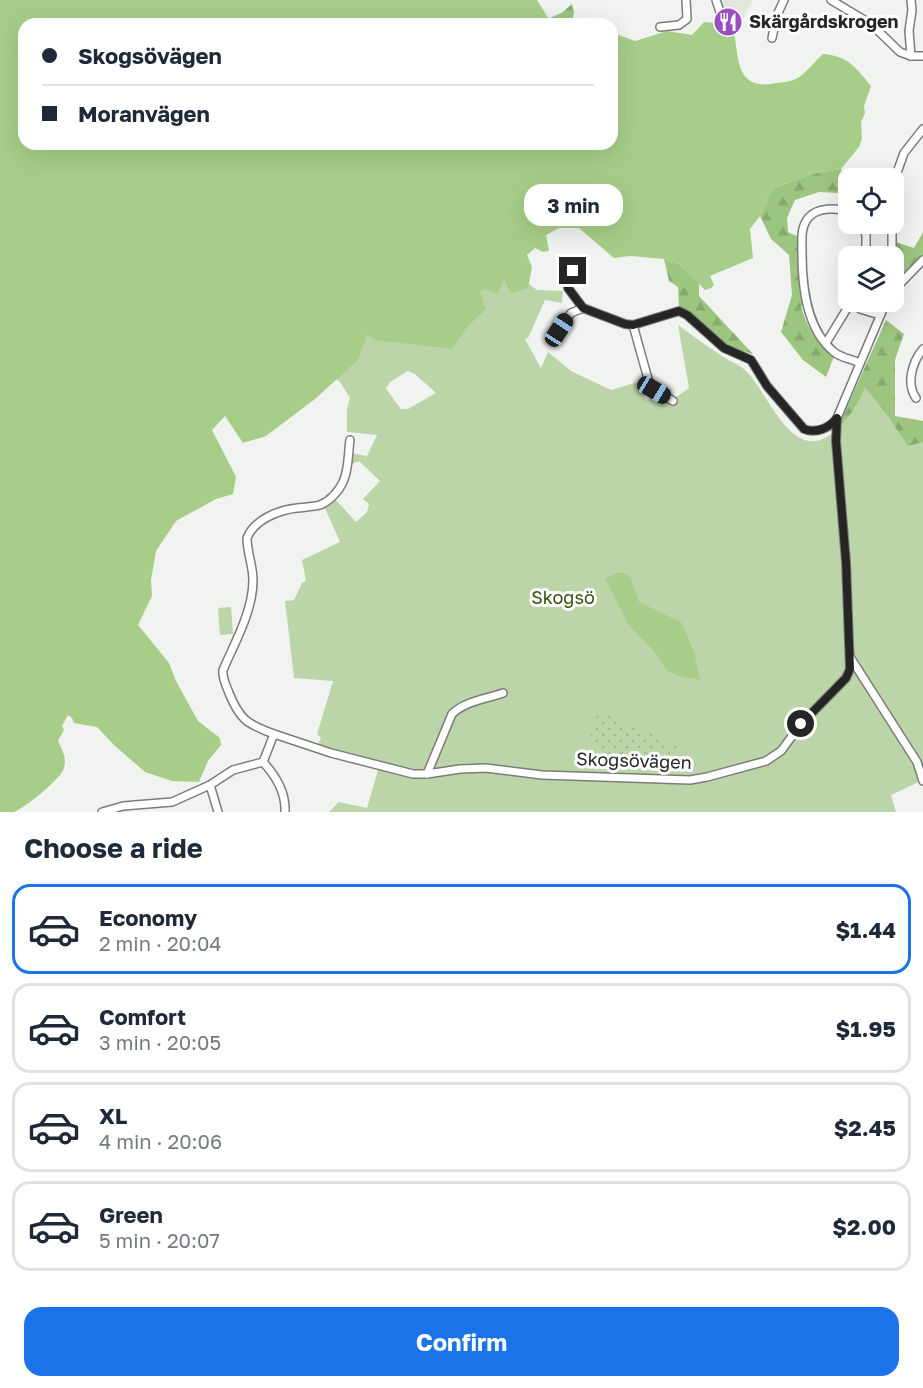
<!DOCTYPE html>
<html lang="en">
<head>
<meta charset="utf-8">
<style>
  :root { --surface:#fff; --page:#f6f6f7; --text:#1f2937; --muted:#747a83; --line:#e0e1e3; --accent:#1a73e8 }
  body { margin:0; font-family:"Golos Text",sans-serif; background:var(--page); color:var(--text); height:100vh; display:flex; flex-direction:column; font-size:22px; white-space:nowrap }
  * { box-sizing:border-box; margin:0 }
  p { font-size:20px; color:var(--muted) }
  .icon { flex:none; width:33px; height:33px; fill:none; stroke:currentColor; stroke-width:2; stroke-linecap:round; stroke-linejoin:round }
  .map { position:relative; height:812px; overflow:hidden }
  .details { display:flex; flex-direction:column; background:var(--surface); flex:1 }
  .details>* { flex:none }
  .guide { position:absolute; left:18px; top:18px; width:600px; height:132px; border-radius:18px; box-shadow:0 6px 24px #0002; display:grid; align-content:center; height:132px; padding:0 24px; background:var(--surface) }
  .fabs { position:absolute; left:838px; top:168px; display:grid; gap:12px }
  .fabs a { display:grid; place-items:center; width:66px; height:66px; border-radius:12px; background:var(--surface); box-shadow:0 6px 24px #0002; font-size:30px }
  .end { position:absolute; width:27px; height:27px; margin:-14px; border:8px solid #252524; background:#fff; box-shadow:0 0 0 3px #fff }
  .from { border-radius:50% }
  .bubble { position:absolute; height:42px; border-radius:18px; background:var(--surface); box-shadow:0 6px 24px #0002; font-size:20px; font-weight:700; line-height:42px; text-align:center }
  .car { position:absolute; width:18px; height:36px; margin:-18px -9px; border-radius:8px; box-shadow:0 0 4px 2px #0007; background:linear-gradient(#222 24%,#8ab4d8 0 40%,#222 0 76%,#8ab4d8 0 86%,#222 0) }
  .guide b { display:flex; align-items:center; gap:21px; height:57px; font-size:22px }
  .guide b+b { border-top:2px solid var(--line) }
  .guide i { width:15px; height:15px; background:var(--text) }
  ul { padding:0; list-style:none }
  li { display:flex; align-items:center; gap:18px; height:90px; margin:0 12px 9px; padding:0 12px; border:3px solid var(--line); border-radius:18px }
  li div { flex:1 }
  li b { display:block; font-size:22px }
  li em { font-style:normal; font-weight:700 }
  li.on { border-color:var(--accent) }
  li>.icon { width:54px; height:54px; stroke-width:1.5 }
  h2 { padding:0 24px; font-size:27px; line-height:72px }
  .action { display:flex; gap:12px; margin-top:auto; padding:12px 24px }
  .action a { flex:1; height:69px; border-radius:18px; background:var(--accent); color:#fff; font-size:24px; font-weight:700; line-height:69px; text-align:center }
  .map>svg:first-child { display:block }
</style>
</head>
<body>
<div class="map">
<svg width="923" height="812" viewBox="0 0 923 812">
  <defs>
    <pattern id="forest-firs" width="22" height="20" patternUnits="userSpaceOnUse" patternTransform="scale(1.5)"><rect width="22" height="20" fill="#9cc57f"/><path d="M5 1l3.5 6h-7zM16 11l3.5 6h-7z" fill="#86a96e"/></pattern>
    <pattern id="garden-dots" width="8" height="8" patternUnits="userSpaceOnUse" patternTransform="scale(1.5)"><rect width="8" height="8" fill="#bbd5a9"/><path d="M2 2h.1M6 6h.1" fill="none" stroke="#a1b791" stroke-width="1.8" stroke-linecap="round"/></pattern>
  </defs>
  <rect width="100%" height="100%" fill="#f1f3f0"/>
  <polygon fill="#e3e8df" points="716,0 753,0 736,32 719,26 721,15"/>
  <g fill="url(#forest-firs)">
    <polygon points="572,4 574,12 572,24 552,24 548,19 563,12"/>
    <path d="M841,169L845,184L838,193L819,192L795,200L787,218L788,232L799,237V275L805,304L801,306C806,326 817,344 834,356L826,377L803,360L781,332L792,295L789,255L771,239L760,216L773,188L816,173Z"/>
    <polygon points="923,232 923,258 896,285 894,284 896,242 914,248"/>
    <polygon points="664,259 679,264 699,283 699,296 753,354 725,346 692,316 679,308 678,287 669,281"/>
    <polygon points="886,320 904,334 895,360 895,416 923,421 923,486 837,429"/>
  </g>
  <g fill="#bbd5a9" fill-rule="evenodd">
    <path d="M366,165L537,290L563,291L562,303L545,300L528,338L525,339L541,368L548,352L571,371L611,390L638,382L646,400L665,395L672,400L689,388L678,325C692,335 705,345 719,354C727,360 739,364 746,371C769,393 792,467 834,432C847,421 859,403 865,387L885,412L908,446L923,442V780L891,795L896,812H329L339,802L367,808L380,763L324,749L318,745L321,738L317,734L333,681L294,678L285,601L294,600L302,583L306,581L302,560L340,542L324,506L335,499L356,522L367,512L369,504L363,499L380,481L359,461L350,465L352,453L367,456L377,435L347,432V409L350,398L340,382L251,312ZM408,371L415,374L436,393L408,409H401L386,389L390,382Z"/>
    <polygon points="231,607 233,634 220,635 218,608"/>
  </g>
  <path fill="url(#garden-dots)" d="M598,711L682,748L678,757L680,758L675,773C667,770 657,769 650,765C639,760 633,748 618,757L588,745Z"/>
  <g fill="#a6ce88">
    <path d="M0,0H537L552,24H24V144H612V39L614,35L616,34L635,41L667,31L692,35L704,22L714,23L721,31L734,32C739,63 737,91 777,83C786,82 796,81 803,74C810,68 816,60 823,54C849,56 856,68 871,86L864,106L865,113L861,122L862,139L859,147L841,169L816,173L773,188L760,216L750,229L753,258L710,276L714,285L711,288L705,290L679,264L664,259L630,256L614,258L579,228H559L546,235L549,251L543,252L535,248L527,255L532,267L528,288L511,293L504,279L497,294L485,289L480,292L486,309L467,327L452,349L375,340L367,335L358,360L315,399L266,436L243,443L225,416L212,430L236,477L233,494L216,499L176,521L156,551L151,580L152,596L138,625L169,663L176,681L198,721L220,738L221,745L208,761L199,782L172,781L145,772L114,745L97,727L74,723L72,718L68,715L62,726L64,730L58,741C62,750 67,757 64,768C62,778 25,808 14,812C10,812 4,812 0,812Z"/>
    <polygon points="617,573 624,573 631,578 639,602 681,622 694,652 700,680 679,676 667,671 653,650 629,625 605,579"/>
  </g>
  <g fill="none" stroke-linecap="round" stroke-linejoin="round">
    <g stroke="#7b7d7a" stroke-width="10">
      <g id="minor">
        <polyline points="716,0 721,15"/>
        <polyline points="831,0 871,24 900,52 911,56 923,56"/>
        <polyline points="911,0 912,10 909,31 911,56"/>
        <polyline points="660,27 679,25 687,19 686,0"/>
        <polyline points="772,38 777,15 784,0"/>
        <polyline points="894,181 904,153 923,129"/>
        <path d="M849,211C837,208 818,207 809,217C800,227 802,240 802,253C802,286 806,329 834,352C841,358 852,359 860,363"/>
        <polyline points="861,224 866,235 866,256"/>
        <polyline points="892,256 892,224"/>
        <path d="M573,271L568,281V288L583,308L625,324L633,325L679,311L687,315L724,348L751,360L767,386L804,429C816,434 830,428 837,418"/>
        <polyline points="894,290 923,260"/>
        <polyline points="860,309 880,315"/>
        <polyline points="633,325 650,386 673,401"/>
        <polyline points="559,330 571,313 583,308"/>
        <polyline points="826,343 851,302"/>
        <path d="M916,398C906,384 912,362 923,349"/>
        <polyline points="850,657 917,762 923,781"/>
        <path d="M274,734C247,724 240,720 229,693C226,685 222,678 223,670C235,642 253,611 253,580C253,566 247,552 247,538C254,520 278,510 297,508C304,507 313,507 320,505C330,501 339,491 343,482C349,470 348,453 350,440"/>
        <path d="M263,762C276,776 286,793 285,812"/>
        <path d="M427,774L452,714C465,701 486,699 503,693"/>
        <polyline points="210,785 218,812"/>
        <polyline points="102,812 123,806 172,802 210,785 233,770 263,762 274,734 331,753 413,774 427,774 460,769 486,768 542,775 690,780 707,777 766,761 781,751 801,724 846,678 850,669 846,562 836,441 837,418 886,302"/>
      </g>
    </g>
    <use href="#minor" stroke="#fff" stroke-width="7"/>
  </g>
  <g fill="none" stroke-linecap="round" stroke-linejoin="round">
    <path stroke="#252524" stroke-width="8" d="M573,271L568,280V288L583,308L625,324L633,325L679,311L687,315L724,348L751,360L767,386L804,429C816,434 829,428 837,418L836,441L846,562L850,669L846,678L801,724"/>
  </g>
  <defs>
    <g id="restaurant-disc" transform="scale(1.5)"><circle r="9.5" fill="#9b4ec0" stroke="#fff"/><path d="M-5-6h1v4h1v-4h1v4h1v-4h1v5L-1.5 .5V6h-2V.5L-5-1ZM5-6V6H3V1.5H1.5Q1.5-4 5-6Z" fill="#fff"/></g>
  </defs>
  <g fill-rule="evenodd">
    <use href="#restaurant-disc" x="728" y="22"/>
  </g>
  <g text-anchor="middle" stroke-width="6" stroke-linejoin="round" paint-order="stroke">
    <g font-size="18" font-weight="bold" fill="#252524" stroke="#fff" text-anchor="start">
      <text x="749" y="28">Skärgårdskrogen</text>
    </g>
    <g font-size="18" fill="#2e5205" stroke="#fff">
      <text x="563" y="604">Skogsö</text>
    </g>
    <g font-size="18" fill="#252524" stroke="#fff">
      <text transform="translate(634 761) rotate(2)" y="6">Skogsövägen</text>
    </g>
  </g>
</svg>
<div class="fabs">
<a><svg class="icon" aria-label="locate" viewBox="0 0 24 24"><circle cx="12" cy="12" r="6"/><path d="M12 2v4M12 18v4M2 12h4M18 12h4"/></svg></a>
<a><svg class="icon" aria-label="layers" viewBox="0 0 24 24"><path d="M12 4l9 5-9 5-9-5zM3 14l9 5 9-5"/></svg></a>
</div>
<i class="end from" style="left:801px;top:724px"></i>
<i class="end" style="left:573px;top:271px"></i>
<div class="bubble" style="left:524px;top:184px;width:99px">3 min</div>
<i class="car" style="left:559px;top:330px;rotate:33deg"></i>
<i class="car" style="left:654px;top:390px;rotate:121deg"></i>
<div class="guide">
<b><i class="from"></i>Skogsövägen</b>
<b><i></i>Moranvägen</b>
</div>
</div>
<section class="details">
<h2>Choose a ride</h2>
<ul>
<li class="on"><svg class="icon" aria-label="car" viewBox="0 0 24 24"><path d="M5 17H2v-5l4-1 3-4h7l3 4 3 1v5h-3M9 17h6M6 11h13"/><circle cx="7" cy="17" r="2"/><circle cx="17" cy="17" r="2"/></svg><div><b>Economy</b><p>2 min · 20:04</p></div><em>$1.44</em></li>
<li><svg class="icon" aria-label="car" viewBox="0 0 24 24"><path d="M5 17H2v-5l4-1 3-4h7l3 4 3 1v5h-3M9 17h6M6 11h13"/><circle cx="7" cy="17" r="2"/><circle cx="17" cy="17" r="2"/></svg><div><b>Comfort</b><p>3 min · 20:05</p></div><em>$1.95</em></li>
<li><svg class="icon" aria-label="car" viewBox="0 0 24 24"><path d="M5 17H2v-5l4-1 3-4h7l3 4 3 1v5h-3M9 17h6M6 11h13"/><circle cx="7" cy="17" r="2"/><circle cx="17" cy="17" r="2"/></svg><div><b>XL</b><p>4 min · 20:06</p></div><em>$2.45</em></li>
<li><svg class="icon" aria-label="car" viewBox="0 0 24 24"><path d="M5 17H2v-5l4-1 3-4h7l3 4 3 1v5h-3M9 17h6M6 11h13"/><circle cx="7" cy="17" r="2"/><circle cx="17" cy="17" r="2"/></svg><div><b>Green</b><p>5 min · 20:07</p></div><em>$2.00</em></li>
</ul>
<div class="action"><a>Confirm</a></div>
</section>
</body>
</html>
